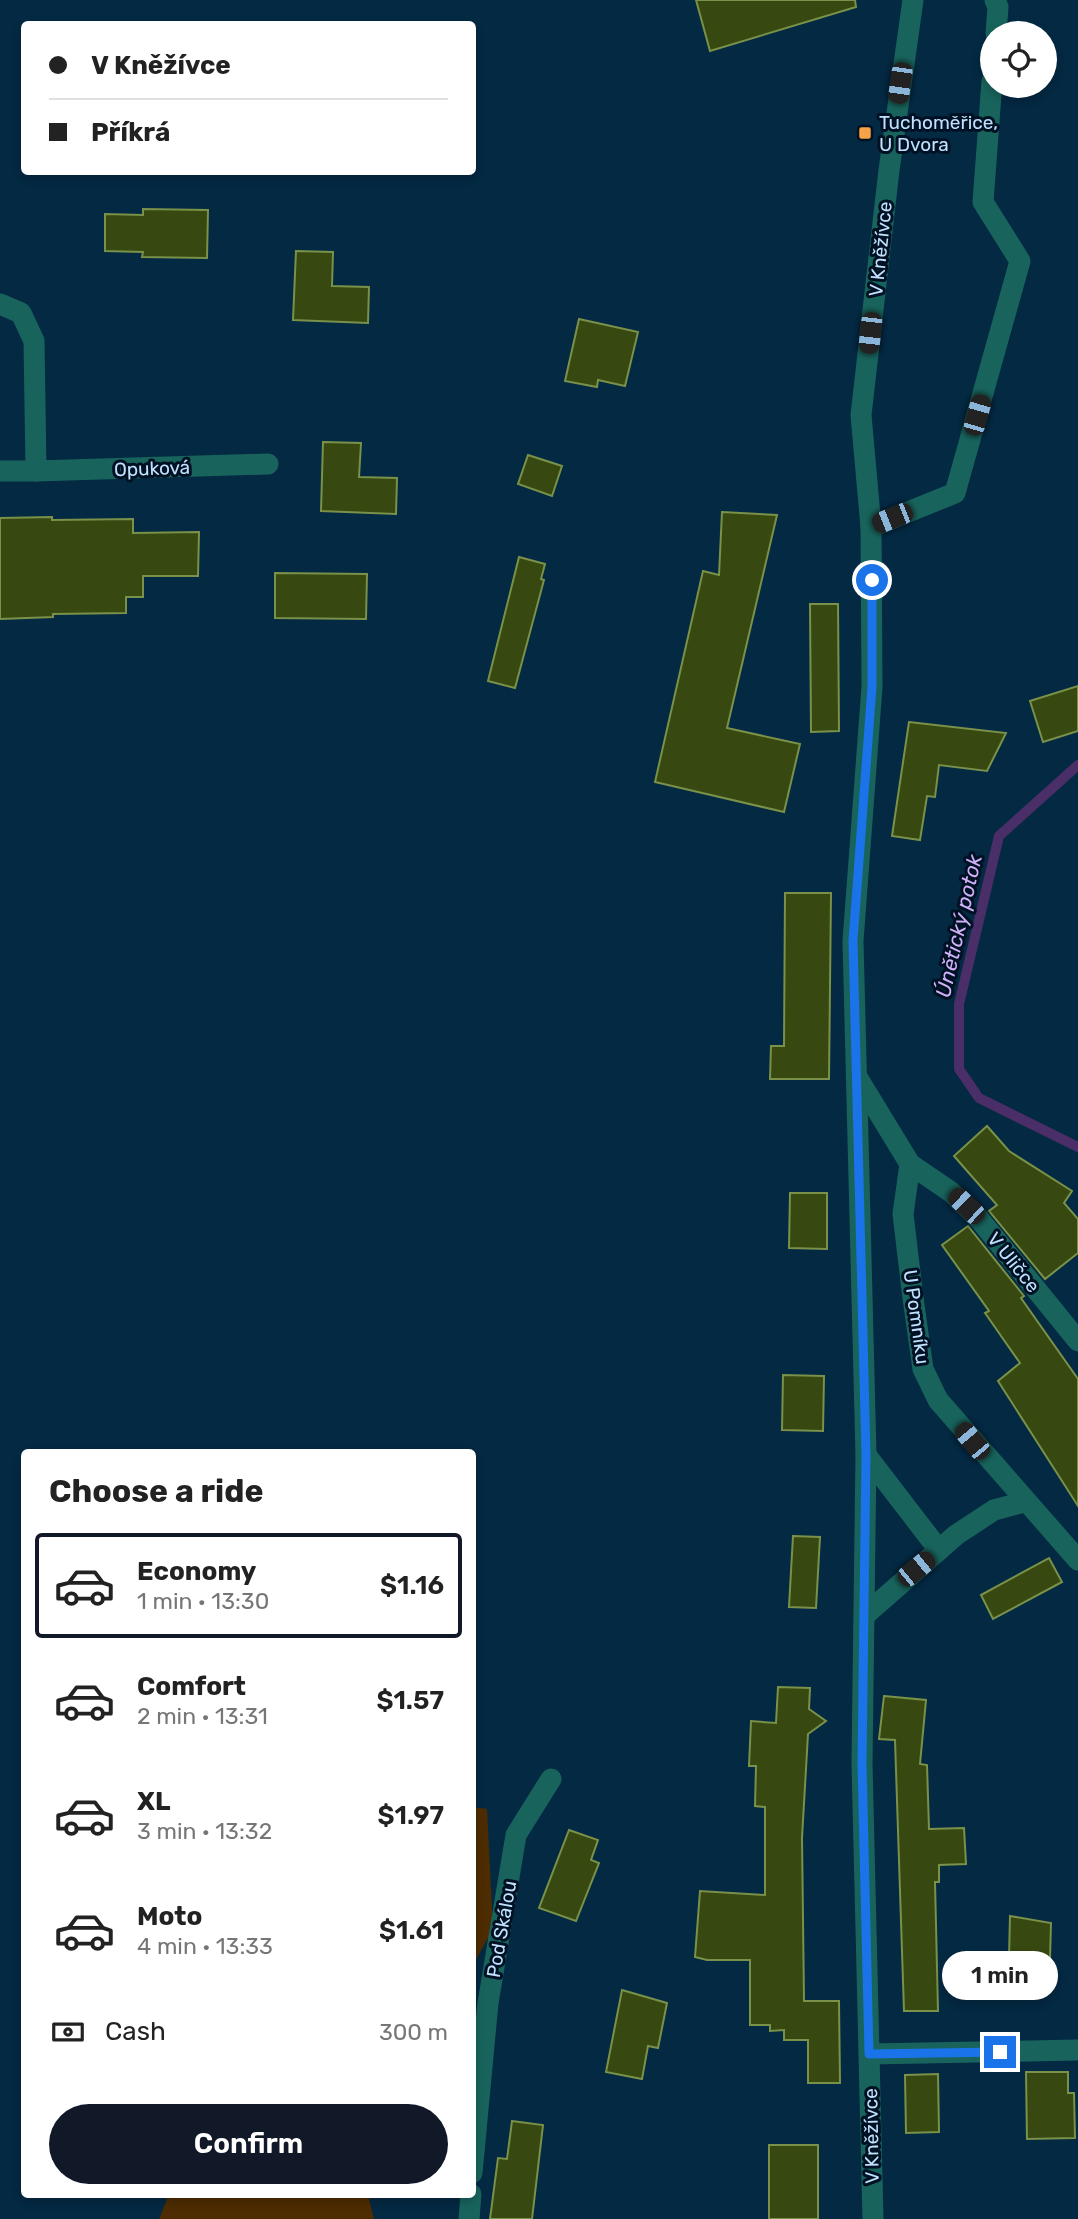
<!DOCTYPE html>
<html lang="en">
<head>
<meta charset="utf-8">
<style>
  :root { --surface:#fff; --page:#f2f2f2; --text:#222; --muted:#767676; --line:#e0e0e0; --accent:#111827 }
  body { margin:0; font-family:Rubik,sans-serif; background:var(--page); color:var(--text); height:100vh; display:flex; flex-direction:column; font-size:26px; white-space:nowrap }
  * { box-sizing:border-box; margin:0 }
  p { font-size:23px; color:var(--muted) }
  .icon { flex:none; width:38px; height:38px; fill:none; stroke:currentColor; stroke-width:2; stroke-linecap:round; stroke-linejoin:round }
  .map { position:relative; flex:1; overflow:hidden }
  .drawer { position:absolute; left:21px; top:1449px; width:455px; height:749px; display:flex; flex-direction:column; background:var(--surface); border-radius:7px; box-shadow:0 4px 10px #0003 }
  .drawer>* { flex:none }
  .top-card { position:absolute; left:21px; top:21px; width:455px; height:154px; border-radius:7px; box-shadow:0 4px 10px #0003; display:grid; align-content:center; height:154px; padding:0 28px; background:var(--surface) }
  .fabs { position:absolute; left:980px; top:21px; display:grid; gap:14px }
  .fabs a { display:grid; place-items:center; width:77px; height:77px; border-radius:50%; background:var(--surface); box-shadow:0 4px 10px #0003; font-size:35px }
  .end { position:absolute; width:32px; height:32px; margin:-16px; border:9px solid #1a73e8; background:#fff; box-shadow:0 0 0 4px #fff }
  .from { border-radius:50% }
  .bubble { position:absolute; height:49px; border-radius:24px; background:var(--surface); box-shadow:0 4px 10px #0003; font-size:23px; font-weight:600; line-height:49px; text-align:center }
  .car { position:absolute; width:21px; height:42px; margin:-21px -10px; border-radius:9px; box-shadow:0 0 5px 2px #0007; background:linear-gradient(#222 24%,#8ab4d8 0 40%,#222 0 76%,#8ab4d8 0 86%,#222 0) }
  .top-card b { display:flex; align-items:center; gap:24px; height:66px; font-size:26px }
  .top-card b+b { border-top:2px solid var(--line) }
  .top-card i { width:18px; height:18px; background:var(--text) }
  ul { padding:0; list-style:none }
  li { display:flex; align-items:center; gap:21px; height:105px; margin:0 14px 10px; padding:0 14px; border:4px solid transparent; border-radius:7px }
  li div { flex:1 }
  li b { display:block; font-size:26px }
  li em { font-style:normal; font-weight:600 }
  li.on { border-color:var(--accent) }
  li>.icon { width:63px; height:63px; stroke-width:1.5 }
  h2 { padding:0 28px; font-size:32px; line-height:84px }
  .pay { display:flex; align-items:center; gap:18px; height:77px; padding:0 28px; font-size:26px }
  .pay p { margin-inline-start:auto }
  .action { display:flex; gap:14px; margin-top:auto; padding:14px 28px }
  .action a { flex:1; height:80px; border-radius:42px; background:var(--accent); color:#fff; font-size:28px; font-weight:600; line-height:80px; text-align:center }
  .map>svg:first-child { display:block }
</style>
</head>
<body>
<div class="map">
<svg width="1078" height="2219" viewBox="0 0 1078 2219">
  <rect width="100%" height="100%" fill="#042943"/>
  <g fill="#4e2c01">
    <polygon points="473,1807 487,1809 493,1929 473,1965"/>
    <polygon points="169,2194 368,2195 374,2219 159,2219"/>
  </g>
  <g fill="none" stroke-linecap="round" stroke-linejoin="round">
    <polyline stroke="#4a2e68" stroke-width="10" points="1078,765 999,836 959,1004 959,1069 979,1098 1078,1147"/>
  </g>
  <g fill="#374811" stroke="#799148" stroke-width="2">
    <polygon points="696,0 855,0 856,7 710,51"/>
    <polygon points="143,209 208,210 207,258 142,257 143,252 105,251 105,214 143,215"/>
    <polygon points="296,251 333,252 332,286 369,287 368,323 293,320"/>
    <polygon points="579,319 638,332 625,386 598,380 597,387 565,381"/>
    <polygon points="323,442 361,443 359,477 397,478 396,514 321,511"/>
    <polygon points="528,455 562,466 552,496 518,484"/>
    <polygon points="722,512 777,515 727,728 800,744 784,812 655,782 703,571 719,575"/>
    <polygon points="52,517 52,520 133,519 133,533 199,532 198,576 143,576 143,597 126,597 126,613 53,614 53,617 0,619 0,518"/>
    <polygon points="519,557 545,564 541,579 544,580 515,688 488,681"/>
    <polygon points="275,573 367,574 366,619 275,618"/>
    <polygon points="810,604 838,604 839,731 811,732"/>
    <polygon points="1078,686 1078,731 1043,742 1030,701"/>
    <polygon points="909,722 1006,733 987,771 939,765 935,797 927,796 920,840 892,836"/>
    <polygon points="785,893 831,893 829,1079 770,1079 771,1046 784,1046"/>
    <polygon points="987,1126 1009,1151 1072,1191 1064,1203 1078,1219 1078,1253 1045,1279 989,1211 997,1205 954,1156"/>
    <polygon points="790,1193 827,1193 827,1249 789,1248"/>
    <polygon points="968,1226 1024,1296 1021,1298 1078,1379 1078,1506 998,1381 1020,1363 985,1313 989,1311 942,1245"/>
    <polygon points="783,1375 824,1376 823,1431 782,1430"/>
    <polygon points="793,1536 820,1537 816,1608 789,1607"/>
    <polygon points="1049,1558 1062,1582 993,1619 981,1595"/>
    <polygon points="778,1687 810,1688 809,1709 826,1721 808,1734 802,1838 804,2001 839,2001 840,2083 808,2083 808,2040 784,2040 784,2030 770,2031 770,2025 750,2025 750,1960 707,1960 695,1957 700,1891 765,1895 765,1807 755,1806 756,1766 749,1766 751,1721 776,1723"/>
    <polygon points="884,1696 926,1700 920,1764 927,1765 929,1829 964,1828 966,1864 939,1865 939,1882 935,1882 938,2011 904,2011 895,1740 879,1739"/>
    <polygon points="569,1830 598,1840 591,1860 599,1863 576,1921 539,1908"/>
    <polygon points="1010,1916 1051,1923 1050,1959 1009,1958"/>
    <polygon points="622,1990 667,2003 658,2048 648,2046 642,2079 606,2072"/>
    <polygon points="1026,2072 1068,2072 1068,2093 1074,2093 1075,2138 1027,2139"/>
    <polygon points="938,2074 939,2132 906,2133 905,2075"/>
    <polygon points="512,2121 543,2125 532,2219 490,2219 498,2158 507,2159"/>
    <rect x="769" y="2145" width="49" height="74"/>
  </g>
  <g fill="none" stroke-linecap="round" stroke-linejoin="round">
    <g stroke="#18645c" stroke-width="21">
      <polyline points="995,0 998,7 996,33"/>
      <polyline points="0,304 21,313 34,341 36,471 268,464"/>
      <polyline points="0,471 36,471"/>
      <polyline points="871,527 955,493 1020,261 983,202 992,81"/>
      <polyline points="857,1077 910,1164 903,1214 913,1298 923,1369 938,1400 1078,1560"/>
      <polyline points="910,1164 951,1192 980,1220 1078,1341"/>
      <polyline points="866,1455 939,1550"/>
      <polyline points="865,1615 956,1535 994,1510 1024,1502"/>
      <polyline points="869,2054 1078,2050"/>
      <polyline points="472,2173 488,2003 516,1835 551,1779"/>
      <polyline points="469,2219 471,2194"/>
      <polyline points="873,2219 862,1763 866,1455 853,941 872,687 871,527 861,415 889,170 913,0"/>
    </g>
  </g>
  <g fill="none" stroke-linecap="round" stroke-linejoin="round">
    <polyline stroke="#1a73e8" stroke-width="9" points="872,580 872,687 853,941 866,1455 862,1763 869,2054 1000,2052"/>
  </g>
  <rect fill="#f6a247" stroke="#001124" stroke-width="2.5" x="858" y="126" width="14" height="14" rx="3.5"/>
  <g text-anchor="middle" stroke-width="6" stroke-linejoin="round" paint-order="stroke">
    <g font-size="19" fill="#c1e2fe" stroke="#001124" text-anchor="start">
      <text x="879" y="129">Tuchoměřice,<tspan x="879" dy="22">U Dvora</tspan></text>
    </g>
    <g font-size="19" fill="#c1e2fe" stroke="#001124">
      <text transform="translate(880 249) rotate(-84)" y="7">V Kněžívce</text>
      <text transform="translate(152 468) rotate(-2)" y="7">Opuková</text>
      <text transform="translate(1014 1262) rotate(51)" y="7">V Uličce</text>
      <text transform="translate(917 1317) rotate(82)" y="7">U Pomníku</text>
      <text transform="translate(501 1929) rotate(-80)" y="7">Pod Skálou</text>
      <text transform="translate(871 2136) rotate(-91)" y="7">V Kněžívce</text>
    </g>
    <g font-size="21" font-style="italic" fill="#d0b0f8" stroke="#001124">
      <text transform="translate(959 926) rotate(-77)" y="7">Únětický potok</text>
    </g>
  </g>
</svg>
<div class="fabs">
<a><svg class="icon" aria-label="locate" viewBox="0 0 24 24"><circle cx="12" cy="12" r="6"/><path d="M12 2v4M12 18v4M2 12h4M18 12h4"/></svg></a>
</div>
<i class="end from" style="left:872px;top:580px"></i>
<i class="end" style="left:1000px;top:2052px"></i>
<div class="bubble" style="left:942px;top:1951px;width:116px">1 min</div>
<i class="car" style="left:900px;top:83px;rotate:188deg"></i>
<i class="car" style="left:870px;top:333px;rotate:186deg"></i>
<i class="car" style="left:977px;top:415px;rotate:16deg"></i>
<i class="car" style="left:892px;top:518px;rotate:248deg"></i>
<i class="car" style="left:966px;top:1206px;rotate:314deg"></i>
<i class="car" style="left:972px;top:1441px;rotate:320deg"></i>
<i class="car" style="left:916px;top:1569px;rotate:51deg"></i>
<div class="top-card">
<b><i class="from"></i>V Kněžívce</b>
<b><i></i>Příkrá</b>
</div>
<section class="drawer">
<h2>Choose a ride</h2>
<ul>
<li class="on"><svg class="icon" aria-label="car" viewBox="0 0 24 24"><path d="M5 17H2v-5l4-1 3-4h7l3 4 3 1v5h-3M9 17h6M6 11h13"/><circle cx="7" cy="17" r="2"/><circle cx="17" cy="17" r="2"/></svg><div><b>Economy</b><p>1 min · 13:30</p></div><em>$1.16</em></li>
<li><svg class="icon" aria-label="car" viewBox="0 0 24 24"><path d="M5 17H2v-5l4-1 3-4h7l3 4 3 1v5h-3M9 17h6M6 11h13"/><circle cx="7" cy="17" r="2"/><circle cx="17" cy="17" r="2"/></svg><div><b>Comfort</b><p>2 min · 13:31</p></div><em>$1.57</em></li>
<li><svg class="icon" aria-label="car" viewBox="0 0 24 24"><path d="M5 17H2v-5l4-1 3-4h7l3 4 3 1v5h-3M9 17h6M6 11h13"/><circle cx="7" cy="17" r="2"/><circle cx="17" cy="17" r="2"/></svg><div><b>XL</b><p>3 min · 13:32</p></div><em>$1.97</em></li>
<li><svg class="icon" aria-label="car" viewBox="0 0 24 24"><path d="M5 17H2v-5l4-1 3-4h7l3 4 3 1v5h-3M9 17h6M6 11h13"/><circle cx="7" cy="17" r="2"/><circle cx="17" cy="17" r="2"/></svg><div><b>Moto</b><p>4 min · 13:33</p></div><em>$1.61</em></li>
</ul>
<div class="pay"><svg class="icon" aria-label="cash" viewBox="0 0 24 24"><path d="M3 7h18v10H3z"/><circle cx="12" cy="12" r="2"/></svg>Cash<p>300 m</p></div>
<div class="action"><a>Confirm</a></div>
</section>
</div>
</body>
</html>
